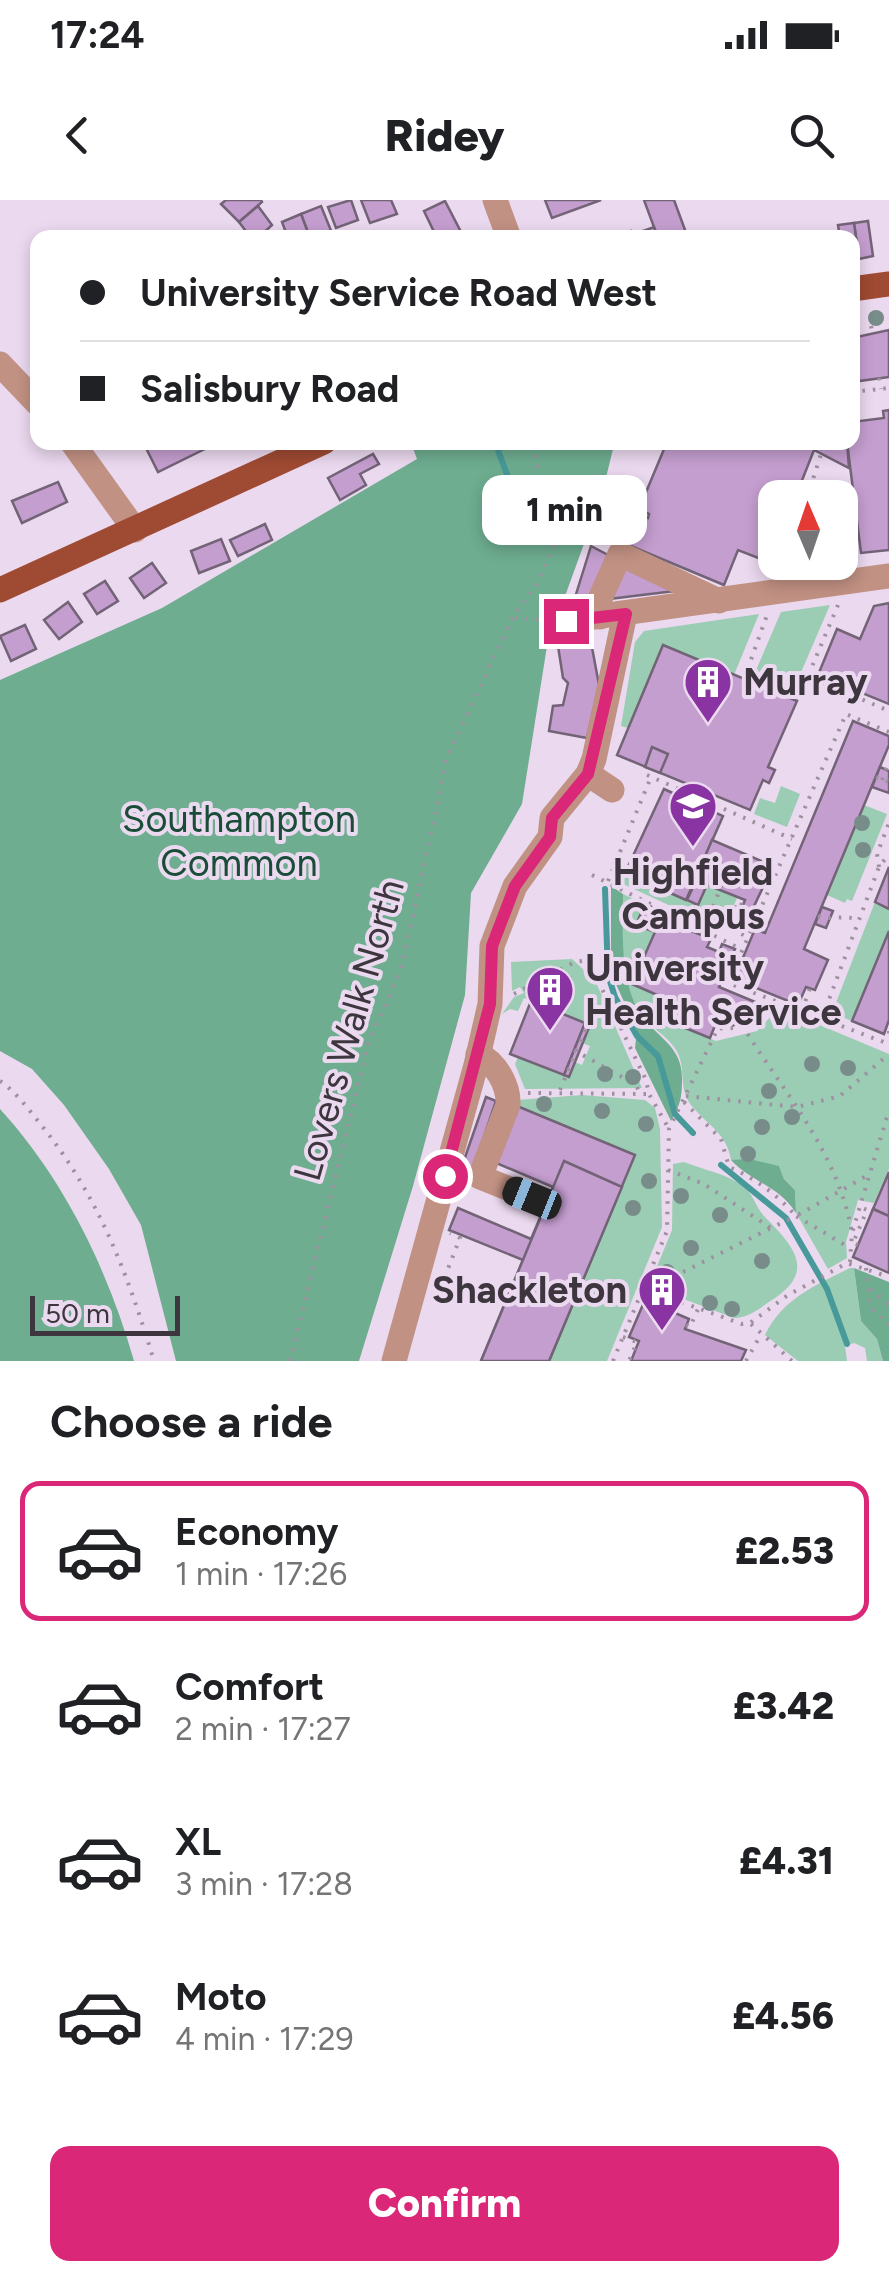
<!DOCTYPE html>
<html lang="en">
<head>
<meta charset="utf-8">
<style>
  :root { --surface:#fff; --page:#f2f2f2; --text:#202124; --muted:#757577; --line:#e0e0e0; --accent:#db2777 }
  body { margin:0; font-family:Figtree,sans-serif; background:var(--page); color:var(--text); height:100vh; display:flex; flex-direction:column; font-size:38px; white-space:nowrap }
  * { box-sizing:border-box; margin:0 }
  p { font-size:32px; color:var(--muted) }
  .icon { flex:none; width:55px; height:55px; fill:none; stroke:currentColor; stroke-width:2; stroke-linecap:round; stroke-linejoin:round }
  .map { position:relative; height:1161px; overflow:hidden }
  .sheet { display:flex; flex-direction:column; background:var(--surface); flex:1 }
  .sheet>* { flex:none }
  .hud { position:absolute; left:30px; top:30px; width:830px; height:220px; border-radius:20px; box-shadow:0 5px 15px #0003; display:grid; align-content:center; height:220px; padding:0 50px; background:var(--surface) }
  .needle { width:65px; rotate:358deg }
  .controls { position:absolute; left:758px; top:280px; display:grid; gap:20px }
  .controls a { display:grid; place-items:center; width:100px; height:100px; border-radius:20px; background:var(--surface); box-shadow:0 5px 15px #0003; font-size:50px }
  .scale { position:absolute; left:30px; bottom:25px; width:150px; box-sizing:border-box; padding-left:10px; border:5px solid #3d363e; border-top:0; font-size:28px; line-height:35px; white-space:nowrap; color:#3d363e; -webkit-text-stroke:8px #ebd9ef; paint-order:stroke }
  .end { position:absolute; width:45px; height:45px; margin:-22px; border:12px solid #db2777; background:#fff; box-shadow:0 0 0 5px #fff }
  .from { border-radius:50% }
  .bubble { position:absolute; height:70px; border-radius:20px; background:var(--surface); box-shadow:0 5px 15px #0003; font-size:32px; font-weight:800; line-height:70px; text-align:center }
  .car { position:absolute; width:30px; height:60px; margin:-30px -15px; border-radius:12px; box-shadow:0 0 8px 2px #0007; background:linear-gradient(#222 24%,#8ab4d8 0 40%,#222 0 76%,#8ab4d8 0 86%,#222 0) }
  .hud b { display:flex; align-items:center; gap:35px; height:95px; font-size:38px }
  .hud b+b { border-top:2px solid var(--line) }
  .hud i { width:25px; height:25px; background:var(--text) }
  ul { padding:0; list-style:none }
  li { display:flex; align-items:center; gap:30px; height:140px; margin:0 20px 15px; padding:0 30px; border:5px solid transparent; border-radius:20px }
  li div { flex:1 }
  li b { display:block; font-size:38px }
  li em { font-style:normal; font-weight:800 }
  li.selected { border-color:var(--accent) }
  li>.icon { width:90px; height:90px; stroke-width:1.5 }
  h2 { padding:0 50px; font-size:45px; line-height:120px }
  .primary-button { display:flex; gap:20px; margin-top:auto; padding:20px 50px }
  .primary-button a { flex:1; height:115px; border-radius:20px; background:var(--accent); color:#fff; font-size:40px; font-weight:800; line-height:115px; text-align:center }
  .status { display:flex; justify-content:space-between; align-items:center; height:70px; padding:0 50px; background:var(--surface); direction:ltr }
  .status svg { height:28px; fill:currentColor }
  header { display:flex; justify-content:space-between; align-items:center; height:130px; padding:0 50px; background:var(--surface); font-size:45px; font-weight:800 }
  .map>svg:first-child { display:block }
</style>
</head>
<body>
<div class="status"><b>17:24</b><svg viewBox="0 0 49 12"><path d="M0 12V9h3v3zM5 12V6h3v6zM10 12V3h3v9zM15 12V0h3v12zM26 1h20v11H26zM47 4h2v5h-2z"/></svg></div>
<header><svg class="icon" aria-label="back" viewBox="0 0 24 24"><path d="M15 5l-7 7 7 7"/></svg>Ridey<svg class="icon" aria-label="search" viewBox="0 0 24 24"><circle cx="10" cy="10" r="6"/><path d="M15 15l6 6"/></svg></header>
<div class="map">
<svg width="889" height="1161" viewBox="0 0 889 1161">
  <rect width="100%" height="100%" fill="#ebd9ef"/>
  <g fill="#9acdb4">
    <polygon points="830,405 799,477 807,481 797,501 751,482 781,412"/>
    <polygon points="759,414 734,475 663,446 628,528 621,526 635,442 644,431"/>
    <polygon points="781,586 800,594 787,627 754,614 760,598 775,603"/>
    <polygon points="864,605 887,614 852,701 847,699 845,703 827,695"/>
    <polygon points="625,673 697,705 707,684 737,698 727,722 705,713 701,720 621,683"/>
    <path d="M623,694L645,704L636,725L655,732L632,784L664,798L657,816L716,841L757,831L779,808L889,854V969L874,1003L858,1000L846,1042L847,1058L828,1069L796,1013L795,990L784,979L779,966L731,960C727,933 707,925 691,905C677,887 688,865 674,847C664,833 646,825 636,809C618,776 623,731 623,694Z"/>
    <polygon points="875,702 889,709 889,731 852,821 832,813"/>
    <polygon points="572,759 595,780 642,888 525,889 515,864 518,857 570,860 582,865 590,846 577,841 584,823 524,798 518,811 510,809 502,814 514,797 524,793 520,787 512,791 511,762"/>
    <polygon points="582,895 645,900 655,908 660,929 662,1027 607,1161 549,1161 635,955 517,906 517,900"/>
    <path d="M684,962C704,970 724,973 742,985C753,992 755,1007 764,1016C790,1043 818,1069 775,1098C762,1106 750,1118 734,1118L649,1086L672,1030L673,964Z"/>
    <path d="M850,1068H854L861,1121L877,1139L883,1161H867L865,1148L854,1143L845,1146L847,1161H798L765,1135C782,1099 816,1085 850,1068Z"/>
  </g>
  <g fill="#6ead90">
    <polygon points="411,243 622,243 613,249 602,294 547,446 522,604 471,693 465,795 413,986 359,1161 176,1161 141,1025 109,969 64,905 32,869 0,851 0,480 162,408 417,259"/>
    <path d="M611,686L623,694C623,730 620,769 634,802C646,834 682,840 682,878C682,896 681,904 671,921L635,848L637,830L615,782L611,765Z"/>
    <path d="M0,909C64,979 108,1070 134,1161H0Z"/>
    <path d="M749,959L779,966L784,979L795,990L796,1013C779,986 750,981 731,960Z"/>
    <polygon points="854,1068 889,1082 889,1161 883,1161 877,1139 861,1121"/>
  </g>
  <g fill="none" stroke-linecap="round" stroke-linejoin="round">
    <g stroke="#47999a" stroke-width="6">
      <polyline points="495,242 509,280 536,317"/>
      <polyline points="605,689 608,775 615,797 637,836 658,856 675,914 693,933"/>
      <polyline points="721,965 786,1018 827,1089 847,1144"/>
    </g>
  </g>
  <g fill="#c49ecf" stroke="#726376" stroke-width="2.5">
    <polygon points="226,0 261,0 262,2 239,22 221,4"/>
    <polygon points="351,0 358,20 336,28 328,7"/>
    <polygon points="361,0 391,0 397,14 370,23"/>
    <polygon points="545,0 601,0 552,18"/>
    <polygon points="644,0 674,0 688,38 658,38"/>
    <polygon points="445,1 461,32 437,38 424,11"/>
    <polygon points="258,6 272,25 258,38 251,38 239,22"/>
    <polygon points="321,6 332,33 310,38 301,14"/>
    <polygon points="301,14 310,38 288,38 282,22"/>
    <polygon points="868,21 873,56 859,59 854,23"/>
    <polygon points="854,23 859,59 852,60 852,38 840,38 838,25"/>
    <polygon points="654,27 658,38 615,38 631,31 632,35"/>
    <polygon points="889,130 889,177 852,182 852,138"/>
    <polygon points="889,210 889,350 861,353 847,242 852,242 852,222 884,218 883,211"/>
    <polygon points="143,242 219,242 158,272"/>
    <polygon points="667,242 847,242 849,268 814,250 795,298 775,298 775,347 769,362 738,350 724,385 602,334 615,304 648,318 649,314 639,309"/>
    <polygon points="373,254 379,264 360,274 366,285 340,300 328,278"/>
    <polygon points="58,282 67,302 22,323 12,301"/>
    <polygon points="265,324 272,340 238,356 230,340"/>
    <polygon points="221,339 230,361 199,373 191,351"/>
    <polygon points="591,346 610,356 590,402 573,404"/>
    <polygon points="152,363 166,383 144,398 130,378"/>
    <polygon points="624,363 683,390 609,399"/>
    <polygon points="105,381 118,401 97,414 84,394"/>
    <polygon points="68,402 82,422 59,439 44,420"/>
    <polygon points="889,403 889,504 818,475 837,429 860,439 874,406"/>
    <polygon points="25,425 36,449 11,461 0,436"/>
    <polygon points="591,442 599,485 587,538 549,531 553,506 563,505 568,483 563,478 558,446"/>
    <polygon points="663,445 797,501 768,567 775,570 769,583 763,580 750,610 617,555"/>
    <polygon points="853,521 889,536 889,545 804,749 828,760 815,790 806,787 798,805 734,779 755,729 765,733"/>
    <polygon points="652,547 668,554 660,573 645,567"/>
    <polygon points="880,567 889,571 889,593 872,587"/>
    <polygon points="664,589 723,616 686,700 625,673"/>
    <polygon points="712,640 773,666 747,721 738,717 745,700 695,680"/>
    <polygon points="889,667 889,709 875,702"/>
    <polygon points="695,683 706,687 698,705 687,700"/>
    <polygon points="645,704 674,717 672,723 711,739 707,747 719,752 722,744 735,749 719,787 760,804 755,816 732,826 716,823 710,838 656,816 664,798 632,784 655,732 636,725"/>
    <polygon points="822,707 833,711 826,728 815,724"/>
    <polygon points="889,731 889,820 884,834 852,821"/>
    <polygon points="531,801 585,823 564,875 510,854"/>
    <polygon points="585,823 590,825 569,877 564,875"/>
    <polygon points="486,897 496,901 473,969 462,966"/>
    <polygon points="517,906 635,955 549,1161 481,1161 523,1060 449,1030 458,1008 531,1039 553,987 494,962"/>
    <polygon points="564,961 622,987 549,1161 481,1161"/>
    <polygon points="889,972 889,1016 873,1009"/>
    <polygon points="873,1009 889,1016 889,1073 853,1057"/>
    <polygon points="645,1100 689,1119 685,1129 746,1150 741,1161 631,1161 639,1141 629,1137"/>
  </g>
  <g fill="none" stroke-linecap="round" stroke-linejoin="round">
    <g stroke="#9e90a0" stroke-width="4" stroke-dasharray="2.5 8" stroke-linecap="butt">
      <polyline points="871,126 873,135"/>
      <polyline points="879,178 881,189"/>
      <polyline points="852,192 889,188"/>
      <polyline points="807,298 821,254"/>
      <polyline points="838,405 808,476 889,511"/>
      <polyline points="515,418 546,420"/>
      <polyline points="744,479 767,415"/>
      <polyline points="889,532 846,514 728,783 889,844"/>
      <polyline points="647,575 792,639"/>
      <polyline points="876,577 889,582"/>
      <polyline points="882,580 889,561"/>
      <polyline points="704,660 728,670 708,719 746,736"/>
      <polyline points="879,667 877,654 889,623"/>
      <polyline points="592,675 741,749"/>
      <polyline points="608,681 651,577"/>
      <path d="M818,716C833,721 844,714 859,720"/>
      <polyline points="727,727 738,702 742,703 734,721 741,724"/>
      <polyline points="514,794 575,762 588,760 646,880 649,894 669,929"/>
      <polyline points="802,811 810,788"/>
      <polyline points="822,818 879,667 889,654"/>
      <path d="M742,825C784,893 838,952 852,1033"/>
      <polyline points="889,831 889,834"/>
      <polyline points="574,850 636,885 640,893"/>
      <path d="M0,881C16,892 29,910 42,926C99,997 128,1075 154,1161"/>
      <polyline points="560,890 588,824 608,804"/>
      <polyline points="528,893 649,894"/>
      <polyline points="686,896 797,907 840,896 889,854"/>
      <path d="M684,902L721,939L729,967C757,979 777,995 796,1016L870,974"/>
      <polyline points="668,970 704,984 771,1028 796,1016 850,1048"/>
      <polyline points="858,1045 853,1043 867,1010 860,1007"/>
      <polyline points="850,1062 852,1033 889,910"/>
      <polyline points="866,1068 871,1108 889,1125"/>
      <polyline points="642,1088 742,1124 750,1123 788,1095 847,1063 889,1077"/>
      <polyline points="870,1089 889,1105"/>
      <polyline points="662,1093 669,1079 771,1028"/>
      <polyline points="437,1097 460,1038 450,1033"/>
      <polyline points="751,1124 792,1161"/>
      <polyline points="686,1125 690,1127 698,1109"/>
      <polyline points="623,1137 637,1142 629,1161"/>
      <polyline points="290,1161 369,840 401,771 447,557 513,417 537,384 554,343 558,323 539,274 532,242"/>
      <path d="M613,1161L667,1031L669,929L718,828C742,831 757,819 767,799"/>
      <polyline points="746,1161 760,1136"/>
    </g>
    <g stroke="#c19183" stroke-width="25">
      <polyline points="495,0 509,38"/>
      <polyline points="0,164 38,204"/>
      <polyline points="72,242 135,330"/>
      <polyline points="600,417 599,401 620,354 719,401"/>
      <polyline points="565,421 889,376"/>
      <polyline points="588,574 612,590"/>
      <path d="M478,854C496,863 509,885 508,905L480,977L532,998"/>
      <polyline points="394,1161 476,865 490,804 492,746 515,686 550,637 552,618 588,574 594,559 625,414"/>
    </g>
    <g stroke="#9f4a33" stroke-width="25">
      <polyline points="852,89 889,84"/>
      <polyline points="0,390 324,242"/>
    </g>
  </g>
  <g fill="#788c8a">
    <circle cx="876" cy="118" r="8"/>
    <circle cx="836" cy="288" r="8"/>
    <circle cx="862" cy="623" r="8"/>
    <circle cx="863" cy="650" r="8"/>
    <circle cx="565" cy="782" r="8"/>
    <circle cx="812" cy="864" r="8"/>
    <circle cx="848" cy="868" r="8"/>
    <circle cx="605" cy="874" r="8"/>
    <circle cx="633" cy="877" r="8"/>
    <circle cx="769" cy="891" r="8"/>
    <circle cx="544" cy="904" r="8"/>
    <circle cx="602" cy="911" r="8"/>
    <circle cx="792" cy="917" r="8"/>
    <circle cx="646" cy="924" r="8"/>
    <circle cx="762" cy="927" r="8"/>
    <circle cx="748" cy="954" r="8"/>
    <circle cx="649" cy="981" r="8"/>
    <circle cx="681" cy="996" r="8"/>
    <circle cx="633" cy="1008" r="8"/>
    <circle cx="720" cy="1015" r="8"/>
    <circle cx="691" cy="1048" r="8"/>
    <circle cx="762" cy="1061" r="8"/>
    <circle cx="667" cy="1072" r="8"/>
    <circle cx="710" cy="1103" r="8"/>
    <circle cx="732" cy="1109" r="8"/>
  </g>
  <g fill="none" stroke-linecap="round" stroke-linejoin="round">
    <polyline stroke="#db2777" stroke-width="12" points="445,976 490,804 492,746 515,686 550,637 552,618 588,574 626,414 566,421"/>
  </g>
  <defs>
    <g id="building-pin" transform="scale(2.5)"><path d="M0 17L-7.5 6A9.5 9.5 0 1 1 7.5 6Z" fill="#8934a2" stroke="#ebd9ef"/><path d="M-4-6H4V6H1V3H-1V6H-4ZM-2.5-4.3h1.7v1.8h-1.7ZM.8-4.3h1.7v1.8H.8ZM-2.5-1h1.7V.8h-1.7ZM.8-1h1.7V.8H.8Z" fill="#fff"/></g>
    <g id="university-pin" transform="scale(2.5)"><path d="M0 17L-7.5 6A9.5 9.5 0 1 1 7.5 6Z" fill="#8934a2" stroke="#ebd9ef"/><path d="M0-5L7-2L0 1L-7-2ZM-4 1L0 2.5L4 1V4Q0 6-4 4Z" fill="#fff"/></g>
  </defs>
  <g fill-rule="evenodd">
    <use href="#building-pin" x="708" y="482"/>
    <use href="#university-pin" x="693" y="606"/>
    <use href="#building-pin" x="550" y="790"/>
    <use href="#building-pin" x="662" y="1090"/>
  </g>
  <g text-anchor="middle" stroke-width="8" stroke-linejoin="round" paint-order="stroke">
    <g font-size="38" font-weight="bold" fill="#3d363e" stroke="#ebd9ef" text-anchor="start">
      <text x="743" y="495">Murray</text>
      <text x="693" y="685" text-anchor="middle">Highfield<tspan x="693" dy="44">Campus</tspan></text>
      <text x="585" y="781">University<tspan x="585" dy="44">Health Service</tspan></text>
      <text x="627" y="1103" text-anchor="end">Shackleton</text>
    </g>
    <g font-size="38" fill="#194d38" stroke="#ebd9ef">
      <text x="239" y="632">Southampton<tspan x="239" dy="44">Common</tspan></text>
    </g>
    <g font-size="38" fill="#3d363e" stroke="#ebd9ef">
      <text transform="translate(349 830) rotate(-74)" y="13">Lovers Walk North</text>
    </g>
  </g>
</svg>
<div class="controls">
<a><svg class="needle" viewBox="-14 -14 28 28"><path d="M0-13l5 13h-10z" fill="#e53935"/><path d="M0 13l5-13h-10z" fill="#757577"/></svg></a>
</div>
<div class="scale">50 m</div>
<i class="end from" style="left:445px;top:976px"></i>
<i class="end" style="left:566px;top:421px"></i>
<div class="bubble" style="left:482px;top:275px;width:165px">1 min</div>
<i class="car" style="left:532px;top:998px;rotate:292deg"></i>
<div class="hud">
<b><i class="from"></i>University Service Road West</b>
<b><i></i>Salisbury Road</b>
</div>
</div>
<section class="sheet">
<h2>Choose a ride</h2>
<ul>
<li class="selected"><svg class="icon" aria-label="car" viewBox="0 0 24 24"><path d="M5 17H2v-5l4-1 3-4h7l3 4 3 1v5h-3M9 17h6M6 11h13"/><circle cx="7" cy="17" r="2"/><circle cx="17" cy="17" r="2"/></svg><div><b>Economy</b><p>1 min · 17:26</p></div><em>£2.53</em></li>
<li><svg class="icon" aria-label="car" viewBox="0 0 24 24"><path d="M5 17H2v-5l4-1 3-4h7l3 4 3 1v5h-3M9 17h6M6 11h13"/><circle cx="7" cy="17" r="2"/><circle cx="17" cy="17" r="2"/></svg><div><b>Comfort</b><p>2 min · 17:27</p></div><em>£3.42</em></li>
<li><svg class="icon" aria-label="car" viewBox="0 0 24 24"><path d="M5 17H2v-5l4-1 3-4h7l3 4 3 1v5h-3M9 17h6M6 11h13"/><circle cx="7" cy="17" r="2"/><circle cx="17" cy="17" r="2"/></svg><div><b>XL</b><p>3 min · 17:28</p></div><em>£4.31</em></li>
<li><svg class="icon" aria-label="car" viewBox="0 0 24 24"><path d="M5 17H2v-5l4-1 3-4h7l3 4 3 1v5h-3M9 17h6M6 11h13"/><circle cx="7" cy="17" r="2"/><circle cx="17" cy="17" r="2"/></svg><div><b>Moto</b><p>4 min · 17:29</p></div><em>£4.56</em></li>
</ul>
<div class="primary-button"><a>Confirm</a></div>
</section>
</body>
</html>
